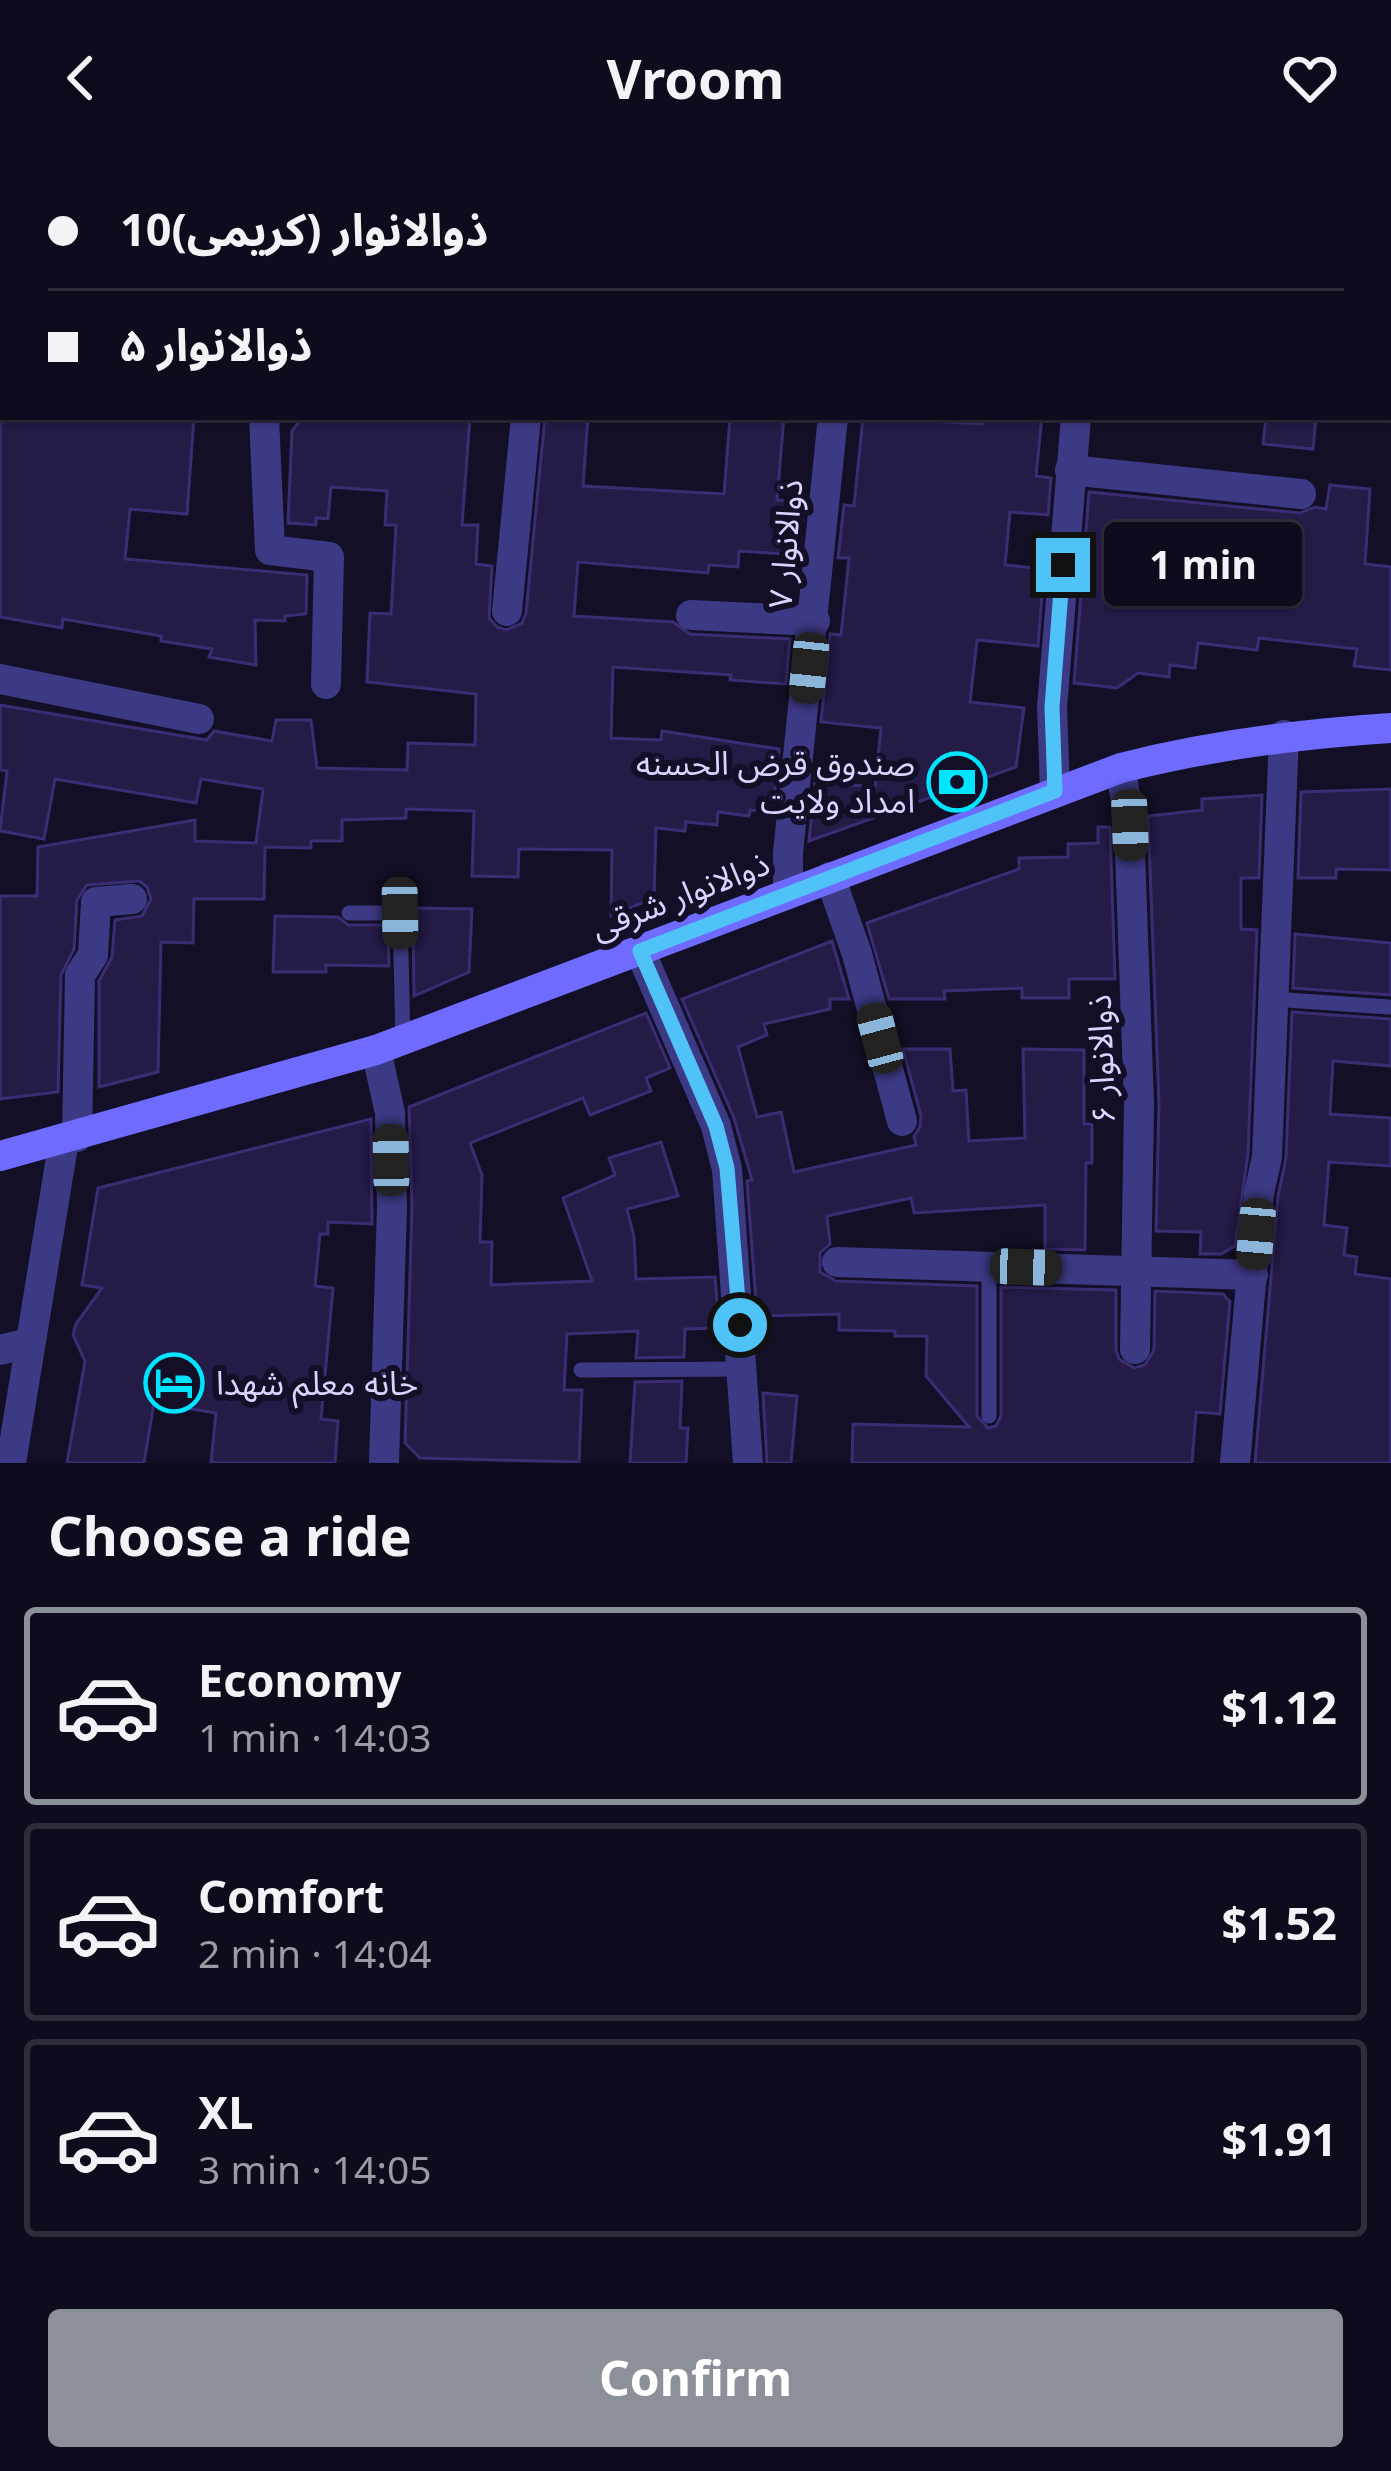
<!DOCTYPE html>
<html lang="en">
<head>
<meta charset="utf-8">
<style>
  :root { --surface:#0e0b1c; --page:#171425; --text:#f1f3f6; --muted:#9b9ba3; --line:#2e2b3b; --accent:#8c9099 }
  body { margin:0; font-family:"Noto Sans","Noto Sans Arabic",sans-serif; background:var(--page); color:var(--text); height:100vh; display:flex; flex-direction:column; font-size:45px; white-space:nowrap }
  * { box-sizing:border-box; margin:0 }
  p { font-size:39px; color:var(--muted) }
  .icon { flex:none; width:66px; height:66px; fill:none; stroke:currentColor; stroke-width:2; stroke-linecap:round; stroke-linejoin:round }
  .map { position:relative; height:1307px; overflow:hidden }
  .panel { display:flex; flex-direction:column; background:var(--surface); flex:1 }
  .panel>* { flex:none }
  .banner { position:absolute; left:0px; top:0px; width:1392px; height:264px; box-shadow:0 3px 9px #0004,0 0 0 3px var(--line); display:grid; align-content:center; height:264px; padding:0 48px; background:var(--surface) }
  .end { position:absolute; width:54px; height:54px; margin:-27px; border:15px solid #4fc3f7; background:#111; box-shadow:0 0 0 6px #111 }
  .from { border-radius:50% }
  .bubble { position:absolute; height:84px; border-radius:12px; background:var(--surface); box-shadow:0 3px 9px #0004,0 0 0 3px var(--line); font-size:39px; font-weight:700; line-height:84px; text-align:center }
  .car { position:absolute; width:36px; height:72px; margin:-36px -18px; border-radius:15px; box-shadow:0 0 9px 3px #0007; background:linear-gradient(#222 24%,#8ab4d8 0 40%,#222 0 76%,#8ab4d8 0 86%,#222 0) }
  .banner b { display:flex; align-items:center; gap:42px; height:114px; font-size:45px }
  .banner b+b { border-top:3px solid var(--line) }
  .banner i { width:30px; height:30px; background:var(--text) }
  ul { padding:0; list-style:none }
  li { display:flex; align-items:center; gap:36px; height:198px; margin:0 24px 18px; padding:0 24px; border:6px solid var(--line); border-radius:12px }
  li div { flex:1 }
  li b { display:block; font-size:45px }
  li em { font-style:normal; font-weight:700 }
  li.current { border-color:var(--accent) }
  li>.icon { width:108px; height:108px; stroke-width:1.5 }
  h2 { padding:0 48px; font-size:54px; line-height:144px }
  .button { display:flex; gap:24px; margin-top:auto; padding:24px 48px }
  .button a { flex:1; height:138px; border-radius:12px; background:var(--accent); color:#fff; font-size:48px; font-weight:700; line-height:138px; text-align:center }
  header { display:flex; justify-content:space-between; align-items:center; height:156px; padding:0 48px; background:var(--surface); font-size:54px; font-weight:700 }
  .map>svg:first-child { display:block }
</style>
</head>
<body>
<header><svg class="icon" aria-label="back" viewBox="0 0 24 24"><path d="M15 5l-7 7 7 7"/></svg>Vroom<svg class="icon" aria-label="heart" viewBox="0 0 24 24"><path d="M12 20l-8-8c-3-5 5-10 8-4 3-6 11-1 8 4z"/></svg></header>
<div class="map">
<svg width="1391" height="1307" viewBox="0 0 1391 1307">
  <rect width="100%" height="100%" fill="#130f26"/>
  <g fill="#241b47" stroke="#3b2d73" stroke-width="3">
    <polygon points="0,261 194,261 187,358 130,353 125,403 307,419 306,458 285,460 285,465 255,464 256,509 209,501 212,493 161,485 161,480 63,463 62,472 0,461"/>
    <polygon points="303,261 470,261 462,369 478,369 476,408 492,410 489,462 497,471 506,474 522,467 526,457 545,261 588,261 583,330 724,338 730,261 784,261 777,344 805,346 799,399 739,395 738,411 709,409 708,417 578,406 574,460 673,466 690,478 790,483 786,528 730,524 731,519 613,511 611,582 661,584 662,575 779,593 773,656 750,654 749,660 718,656 717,669 686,666 685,675 656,672 654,742 611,760 612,694 519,693 518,721 472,720 474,655 406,653 406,662 342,664 342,685 311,685 311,692 265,691 264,743 194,743 193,787 161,786 158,916 99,931 99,825 112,801 115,764 142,760 151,743 147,731 139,725 87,729 77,744 74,793 61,819 58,936 0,943 0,740 37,740 38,691 195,664 195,685 256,687 263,633 201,623 196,647 55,623 44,683 0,675 7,615 0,614 0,549 207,584 214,575 272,585 276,564 311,564 317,612 407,614 408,587 475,589 476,538 367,526 370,457 391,458 396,369 385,369 387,335 331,331 328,363 316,362 316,369 288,367 292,275"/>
    <polygon points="863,261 982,268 983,261 1042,261 1036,320 1051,322 1048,359 1010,356 1005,409 1044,413 1038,490 977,484 970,546 1024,552 1016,611 809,685 815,626 875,631 881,572 821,566 830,478 841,479 849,402 838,402 844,349 854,350"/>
    <polygon points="1266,261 1316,261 1313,293 1263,288"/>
    <polygon points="1330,329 1370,333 1365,408 1391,411 1391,514 1354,510 1357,493 1259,482 1257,494 1198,487 1195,512 1170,509 1169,521 1138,517 1117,532 1074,527 1089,336 1300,357 1315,351 1326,353"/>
    <polygon points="1391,633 1391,714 1336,713 1336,722 1298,722 1301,636"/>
    <polygon points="1262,639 1259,722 1241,722 1241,773 1257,774 1248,998 1235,1090 1221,1098 1200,1098 1201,1076 1156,1075 1159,948 1148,660 1202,654 1202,643"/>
    <polygon points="1098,671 1110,671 1115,823 1069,823 1069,842 1022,842 1022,832 944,835 945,843 889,843 867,767 1019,713 1019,702 1068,701 1068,688 1098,687"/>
    <polygon points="413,752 472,753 469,816 414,840"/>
    <polygon points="275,760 338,761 348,769 388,769 389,810 326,809 326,816 273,816"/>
    <polygon points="1295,778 1391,787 1391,839 1293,832"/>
    <polygon points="832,785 849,843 830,843 830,853 764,868 767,879 738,891 757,961 781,956 794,1016 916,989 914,980 920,971 921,960 903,893 950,893 953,935 966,934 969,985 1025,982 1023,893 1084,894 1084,968 1092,968 1092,1007 1086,1007 1085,1094 1045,1093 1045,1049 914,1057 911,1042 827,1060 830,1088 820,1097 820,1116 836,1125 977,1130 977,1260 988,1272 996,1270 1001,1260 1001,1131 1116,1134 1116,1194 1119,1203 1134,1212 1145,1209 1154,1194 1155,1135 1223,1138 1230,1146 1220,1258 1196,1256 1192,1307 852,1307 853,1268 969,1271 926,1220 927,1180 895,1180 895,1175 839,1174 839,1158 757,1160 747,1025 752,1024 734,962 682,843"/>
    <polygon points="1292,856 1391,863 1391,910 1333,905 1330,958 1391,962 1391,1010 1329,1006 1324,1069 1347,1072 1344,1099 1357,1101 1355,1118 1391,1123 1391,1307 1255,1307 1278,1040 1286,1002"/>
    <polygon points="646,857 670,912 646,922 651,935 590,959 583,942 470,987 482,1019 480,1086 492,1086 491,1129 592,1125 563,1042 615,1019 609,1002 661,986 678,1040 627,1053 634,1081 636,1123 715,1121 719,1172 685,1173 684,1201 636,1202 638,1175 567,1178 564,1234 582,1234 579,1306 420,1302 405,1287 412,1051 409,951"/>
    <polygon points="371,963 372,1068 328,1066 328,1078 320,1078 315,1130 333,1132 321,1263 338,1265 335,1307 211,1307 216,1257 154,1247 144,1307 67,1307 85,1205 73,1179 76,1168 102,1132 82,1129 98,1032"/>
    <polygon points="682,1225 680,1272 688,1272 686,1307 630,1307 635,1226"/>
    <polygon points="763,1237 797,1240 791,1307 767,1307"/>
  </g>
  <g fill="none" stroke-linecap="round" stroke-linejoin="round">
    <g stroke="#3d3a85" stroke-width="15">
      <polyline points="766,0 796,3"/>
      <polyline points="349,757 400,757 403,884"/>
      <polyline points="1272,843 1389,851"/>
      <polyline points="989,1109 989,1260"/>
      <polyline points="581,1214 744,1213"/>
    </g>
    <g stroke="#3d3a85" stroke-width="30">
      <polyline points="270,3 270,0"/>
      <polyline points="550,3 550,0"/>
      <polyline points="865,3 865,0"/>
      <polyline points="1104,3 1104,0"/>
      <polyline points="1389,174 1391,174"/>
      <polyline points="264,261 270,394 329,401 326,528"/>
      <polyline points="1070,314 1301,338"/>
      <polyline points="507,455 526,261"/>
      <polyline points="691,459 815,465"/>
      <polyline points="0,523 199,563"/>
      <polyline points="1121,612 1129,669 1139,948 1135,1193"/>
      <polyline points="1055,635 1052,551 1076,261"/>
      <polyline points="830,721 857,798 902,965"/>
      <polyline points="788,736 788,697 833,261"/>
      <polyline points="640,795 716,970 727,1013 748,1307"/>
      <polyline points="376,894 390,957 392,1051 384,1307"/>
      <polyline points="77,981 80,819 93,799 96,746 132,743"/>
      <polyline points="837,1106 1253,1119"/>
      <polyline points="0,1194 29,1187"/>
      <polyline points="11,1307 64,984"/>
      <polyline points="1235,1307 1259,1037 1267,1001 1284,579"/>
    </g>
    <path stroke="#6f6bff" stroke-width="30" d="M0,1000L376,894L1121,612C1211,589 1298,578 1391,572"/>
  </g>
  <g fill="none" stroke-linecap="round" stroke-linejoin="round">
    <polyline stroke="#4fc3f7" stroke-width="15" points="740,1169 727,1012 716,970 640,795 1055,635 1052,551 1063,409"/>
  </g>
  <defs>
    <g id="bank-ring" transform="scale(3)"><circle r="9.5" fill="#130f26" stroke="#00e5ff" stroke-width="1.5"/><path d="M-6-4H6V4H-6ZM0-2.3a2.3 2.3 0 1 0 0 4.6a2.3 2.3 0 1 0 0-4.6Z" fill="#00e5ff"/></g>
    <g id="hotel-ring" transform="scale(3)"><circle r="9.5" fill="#130f26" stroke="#00e5ff" stroke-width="1.5"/><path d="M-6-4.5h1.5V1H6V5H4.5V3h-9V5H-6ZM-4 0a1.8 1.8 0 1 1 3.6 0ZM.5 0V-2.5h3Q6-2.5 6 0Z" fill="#00e5ff"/></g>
  </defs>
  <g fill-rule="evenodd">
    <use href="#bank-ring" x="957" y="626"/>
    <use href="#hotel-ring" x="174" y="1227"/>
  </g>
  <g text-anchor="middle" stroke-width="12" stroke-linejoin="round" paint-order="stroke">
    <g font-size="33" fill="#d9d4ff" stroke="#130f26">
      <text transform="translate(785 388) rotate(-85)" y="12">ذوالانوار ۷</text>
      <text transform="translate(680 739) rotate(-21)" y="12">ذوالانوار شرقی</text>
      <text transform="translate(1101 903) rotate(-92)" y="12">ذوالانوار ۶</text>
    </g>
    <g font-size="33" fill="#d9d4ff" stroke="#130f26" text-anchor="end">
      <text x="915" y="619">صندوق قرض الحسنه<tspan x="915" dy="38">امداد ولایت</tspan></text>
      <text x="216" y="1239" text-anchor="start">خانه معلم شهدا</text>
    </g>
  </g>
</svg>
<i class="end from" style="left:740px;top:1169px"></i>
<i class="end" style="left:1063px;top:409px"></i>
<div class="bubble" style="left:1104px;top:366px;width:198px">1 min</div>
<i class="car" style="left:809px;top:512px;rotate:186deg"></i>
<i class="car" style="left:1130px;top:669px;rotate:178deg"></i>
<i class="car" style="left:400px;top:757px;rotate:179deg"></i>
<i class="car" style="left:880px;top:882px;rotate:345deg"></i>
<i class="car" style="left:391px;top:1004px;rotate:359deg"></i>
<i class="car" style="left:1256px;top:1078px;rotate:185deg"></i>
<i class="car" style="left:1026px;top:1111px;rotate:92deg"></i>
<div class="banner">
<b><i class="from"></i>10ذوالانوار (کریمی)</b>
<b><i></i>ذوالانوار ۵</b>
</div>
</div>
<section class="panel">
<h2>Choose a ride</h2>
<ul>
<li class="current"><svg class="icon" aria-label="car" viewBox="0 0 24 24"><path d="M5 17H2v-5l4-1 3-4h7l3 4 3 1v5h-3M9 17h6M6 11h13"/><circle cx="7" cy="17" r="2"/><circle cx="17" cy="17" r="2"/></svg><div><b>Economy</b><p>1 min · 14:03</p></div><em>$1.12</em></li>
<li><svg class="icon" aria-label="car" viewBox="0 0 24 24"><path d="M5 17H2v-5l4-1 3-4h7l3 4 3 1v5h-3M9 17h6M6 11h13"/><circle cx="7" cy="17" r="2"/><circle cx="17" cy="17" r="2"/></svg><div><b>Comfort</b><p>2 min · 14:04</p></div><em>$1.52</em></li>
<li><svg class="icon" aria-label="car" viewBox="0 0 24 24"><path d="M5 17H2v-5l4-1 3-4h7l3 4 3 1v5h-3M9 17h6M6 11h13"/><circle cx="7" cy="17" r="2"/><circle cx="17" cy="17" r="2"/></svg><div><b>XL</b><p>3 min · 14:05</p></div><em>$1.91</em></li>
</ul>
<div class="button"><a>Confirm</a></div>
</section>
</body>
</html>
